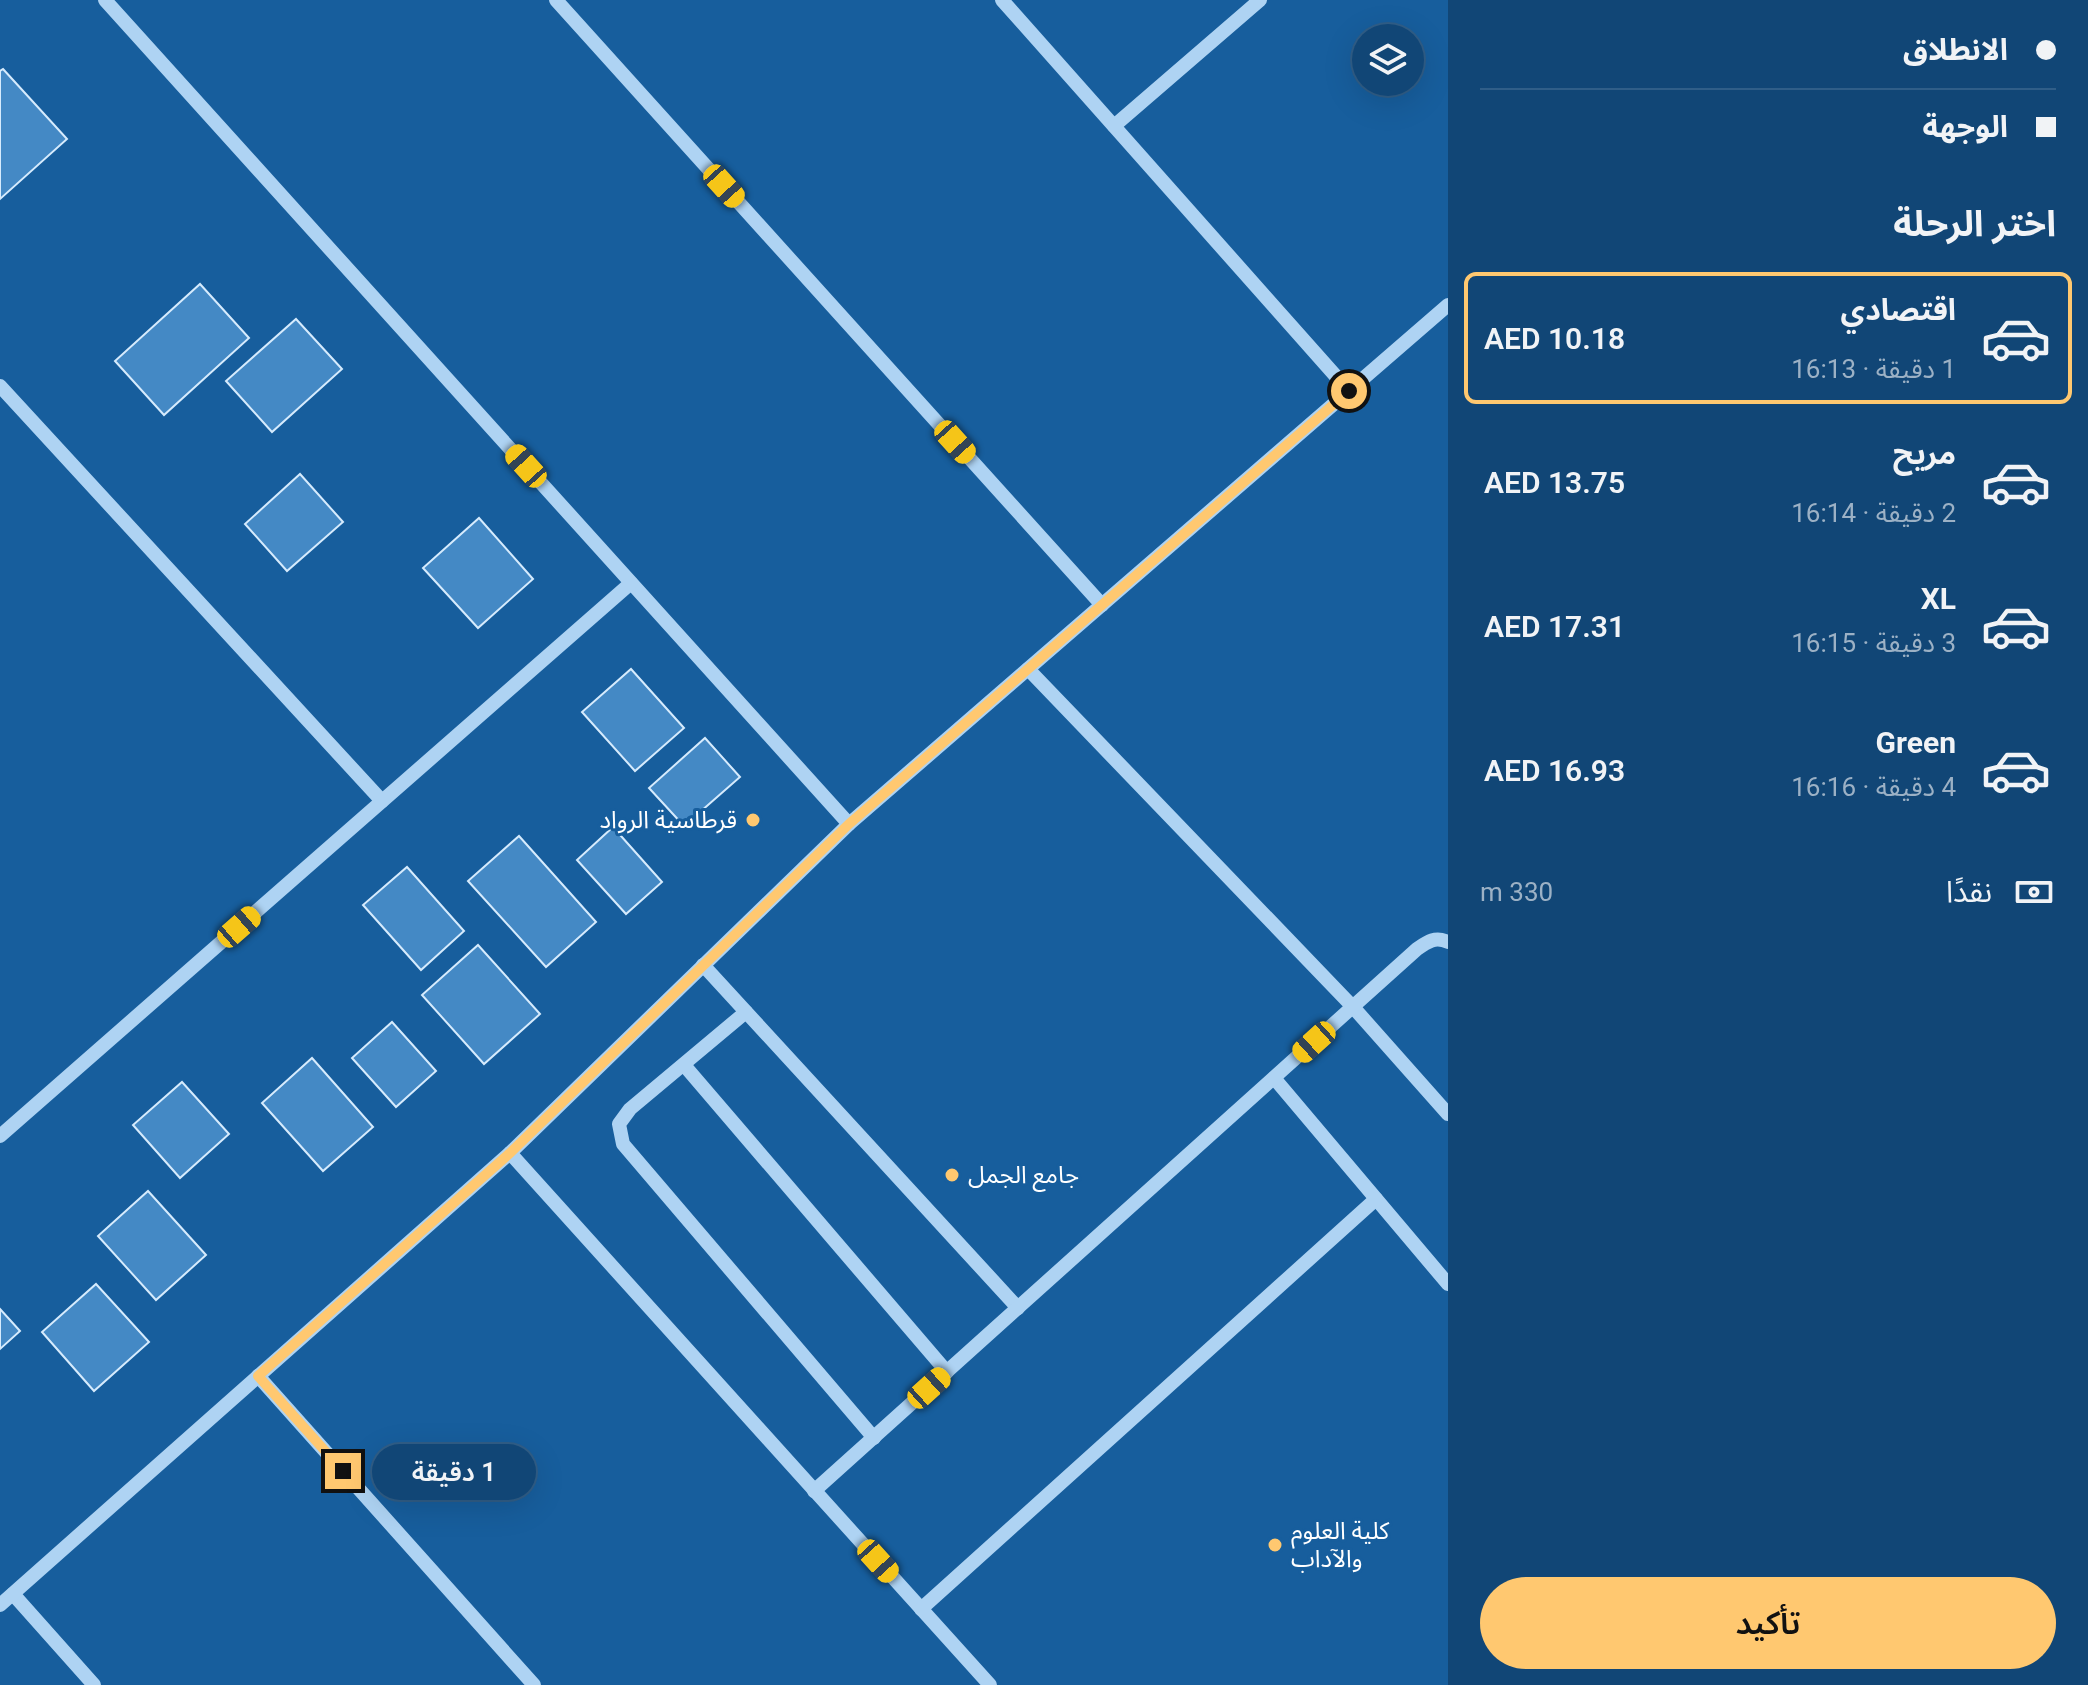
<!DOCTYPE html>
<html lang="ar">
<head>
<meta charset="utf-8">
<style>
  :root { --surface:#114676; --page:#1a4d7b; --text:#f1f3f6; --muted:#9cb1c5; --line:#305e88; --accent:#ffc870 }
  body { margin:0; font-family:Roboto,"Noto Sans Arabic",sans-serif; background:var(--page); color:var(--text); direction:rtl; height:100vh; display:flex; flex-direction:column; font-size:30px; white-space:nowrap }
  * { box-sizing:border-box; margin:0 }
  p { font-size:26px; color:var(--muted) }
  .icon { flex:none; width:44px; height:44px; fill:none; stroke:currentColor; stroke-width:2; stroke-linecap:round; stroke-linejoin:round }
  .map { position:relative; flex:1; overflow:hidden; direction:ltr }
  .sheet { display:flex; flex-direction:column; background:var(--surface); width:640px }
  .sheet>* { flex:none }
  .hud { display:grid; align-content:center; height:176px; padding:0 32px; background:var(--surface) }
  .tools { position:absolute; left:1352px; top:24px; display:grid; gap:16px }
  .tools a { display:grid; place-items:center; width:72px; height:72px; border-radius:50%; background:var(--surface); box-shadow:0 8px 32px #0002,0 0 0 2px var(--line); font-size:40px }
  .end { position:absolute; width:36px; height:36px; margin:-18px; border:10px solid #ffc870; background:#111; box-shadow:0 0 0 4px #111 }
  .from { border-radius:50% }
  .bubble { position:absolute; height:56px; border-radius:28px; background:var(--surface); box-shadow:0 8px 32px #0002,0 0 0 2px var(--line); font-size:26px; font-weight:600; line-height:56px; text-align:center; direction:rtl }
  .car { position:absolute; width:24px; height:48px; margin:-24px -12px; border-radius:10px; box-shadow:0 0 6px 2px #0007; background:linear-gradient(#f5c518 24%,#345 0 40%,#f5c518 0 76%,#345 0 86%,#f5c518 0) }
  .hud b { display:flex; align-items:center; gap:28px; height:76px; font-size:30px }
  .hud b+b { border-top:2px solid var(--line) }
  .hud i { width:20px; height:20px; background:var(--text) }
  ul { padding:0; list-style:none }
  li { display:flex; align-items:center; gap:24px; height:132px; margin:0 16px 12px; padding:0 16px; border:4px solid transparent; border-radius:12px }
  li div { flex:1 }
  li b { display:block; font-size:30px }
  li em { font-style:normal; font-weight:600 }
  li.on { border-color:var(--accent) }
  li>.icon { width:72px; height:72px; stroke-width:1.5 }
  h2 { padding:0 32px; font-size:36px; line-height:96px }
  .pay { display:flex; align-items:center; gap:20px; height:88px; padding:0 32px; font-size:30px }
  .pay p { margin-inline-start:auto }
  .primary-button { display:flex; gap:16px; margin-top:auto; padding:16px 32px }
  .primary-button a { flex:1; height:92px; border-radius:48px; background:var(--accent); color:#111; font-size:32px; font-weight:600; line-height:92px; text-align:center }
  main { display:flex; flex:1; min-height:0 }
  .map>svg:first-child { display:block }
</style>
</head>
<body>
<main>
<section class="sheet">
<div class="hud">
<b><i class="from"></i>الانطلاق</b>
<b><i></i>الوجهة</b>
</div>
<h2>اختر الرحلة</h2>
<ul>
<li class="on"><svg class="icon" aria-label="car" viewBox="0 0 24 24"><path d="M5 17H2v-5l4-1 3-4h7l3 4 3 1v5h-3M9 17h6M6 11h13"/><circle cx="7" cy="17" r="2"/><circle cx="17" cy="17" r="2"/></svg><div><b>اقتصادي</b><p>1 دقيقة · 16:13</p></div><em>AED 10.18</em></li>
<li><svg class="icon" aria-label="car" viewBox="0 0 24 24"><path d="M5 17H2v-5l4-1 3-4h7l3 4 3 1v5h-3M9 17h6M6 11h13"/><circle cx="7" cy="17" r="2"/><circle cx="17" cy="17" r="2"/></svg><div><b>مريح</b><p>2 دقيقة · 16:14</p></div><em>AED 13.75</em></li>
<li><svg class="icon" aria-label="car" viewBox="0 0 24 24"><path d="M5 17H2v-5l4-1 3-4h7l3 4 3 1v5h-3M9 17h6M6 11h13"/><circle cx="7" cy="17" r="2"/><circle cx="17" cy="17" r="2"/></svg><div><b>XL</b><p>3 دقيقة · 16:15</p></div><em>AED 17.31</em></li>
<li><svg class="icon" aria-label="car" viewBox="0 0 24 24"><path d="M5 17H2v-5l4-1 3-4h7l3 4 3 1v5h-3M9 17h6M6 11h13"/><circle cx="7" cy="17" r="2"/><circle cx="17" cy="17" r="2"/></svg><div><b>Green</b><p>4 دقيقة · 16:16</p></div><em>AED 16.93</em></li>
</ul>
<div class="pay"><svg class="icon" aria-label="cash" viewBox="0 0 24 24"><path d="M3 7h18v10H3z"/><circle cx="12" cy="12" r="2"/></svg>نقدًا<p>330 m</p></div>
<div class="primary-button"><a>تأكيد</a></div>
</section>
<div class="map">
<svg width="1448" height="1685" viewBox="0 0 1448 1685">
  <rect width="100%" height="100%" fill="#175e9d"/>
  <g fill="#4489c5" stroke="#d6ebfd" stroke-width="2">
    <polygon points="3,69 67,139 0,199 0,71"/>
    <polygon points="200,284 249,338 164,415 115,361"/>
    <polygon points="296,319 342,369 272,432 226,381"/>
    <polygon points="300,474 343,522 287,571 245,524"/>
    <polygon points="479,518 533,579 478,628 423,568"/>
    <polygon points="631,669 684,728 635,771 582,712"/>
    <polygon points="705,738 740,777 684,826 649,788"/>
    <polygon points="613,827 662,882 626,914 577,860"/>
    <polygon points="519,836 596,922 546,967 468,881"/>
    <polygon points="407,867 464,931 421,970 363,905"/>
    <polygon points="478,945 540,1014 484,1064 422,995"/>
    <polygon points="392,1022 436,1071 396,1107 352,1058"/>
    <polygon points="312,1058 373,1127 323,1171 262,1103"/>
    <polygon points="182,1082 229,1134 180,1178 133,1125"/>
    <polygon points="148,1191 206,1255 156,1300 98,1236"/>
    <polygon points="96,1284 149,1342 94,1391 42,1332"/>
    <polygon points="0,1309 20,1331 0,1349"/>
  </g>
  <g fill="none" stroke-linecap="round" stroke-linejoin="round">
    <g stroke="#aed3f3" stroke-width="14">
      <polyline points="105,0 849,824"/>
      <polyline points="556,0 1102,605"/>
      <polyline points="1002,0 1349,391"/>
      <polyline points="1114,126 1260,0"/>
      <polyline points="0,386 382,801"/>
      <polyline points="1028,669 1353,1007 1448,1114"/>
      <polyline points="703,965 1018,1308"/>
      <polyline points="746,1012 630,1109 619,1124 623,1144 874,1438"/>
      <polyline points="684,1065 947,1372"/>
      <polyline points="1274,1078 1448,1284"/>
      <polyline points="0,1136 631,583"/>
      <polyline points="510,1153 990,1685"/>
      <polyline points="258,1376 534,1685"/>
      <path d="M814,1491L1417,949C1427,942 1435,936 1448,942"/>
      <polyline points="13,1594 94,1685"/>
      <polyline points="0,1605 510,1153 849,824 1448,305"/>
      <polyline points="921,1609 1376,1199"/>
    </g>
  </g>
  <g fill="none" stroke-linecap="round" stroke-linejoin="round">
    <polyline stroke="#ffc870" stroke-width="10" points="343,1471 258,1376 510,1153 849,824 1349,391"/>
  </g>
  <g fill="#ffc870" stroke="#175e9d" stroke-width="3">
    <circle cx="753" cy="820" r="8"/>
    <circle cx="952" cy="1175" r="8"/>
    <circle cx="1275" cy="1545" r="8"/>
  </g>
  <g text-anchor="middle" stroke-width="6" stroke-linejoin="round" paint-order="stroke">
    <g font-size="24" fill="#fff" stroke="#175e9d" text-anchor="start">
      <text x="737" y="828" text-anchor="end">قرطاسية الرواد</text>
      <text x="968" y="1183">جامع الجمل</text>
      <text x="1291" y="1539">كلية العلوم<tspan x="1291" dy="28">والآداب</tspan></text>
    </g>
  </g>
</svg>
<div class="tools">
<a><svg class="icon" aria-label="layers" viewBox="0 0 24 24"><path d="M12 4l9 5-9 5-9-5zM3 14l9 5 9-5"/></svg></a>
</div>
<i class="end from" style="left:1349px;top:391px"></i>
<i class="end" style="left:343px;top:1471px"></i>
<div class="bubble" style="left:372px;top:1444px;width:164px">1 دقيقة</div>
<i class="car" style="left:724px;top:186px;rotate:138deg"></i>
<i class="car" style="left:955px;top:442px;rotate:138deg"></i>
<i class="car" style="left:526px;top:466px;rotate:318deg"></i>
<i class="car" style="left:239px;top:927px;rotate:49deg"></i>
<i class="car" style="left:1314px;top:1042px;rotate:228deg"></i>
<i class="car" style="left:929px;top:1388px;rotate:48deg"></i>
<i class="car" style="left:878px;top:1561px;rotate:138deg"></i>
</div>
</main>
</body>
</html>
